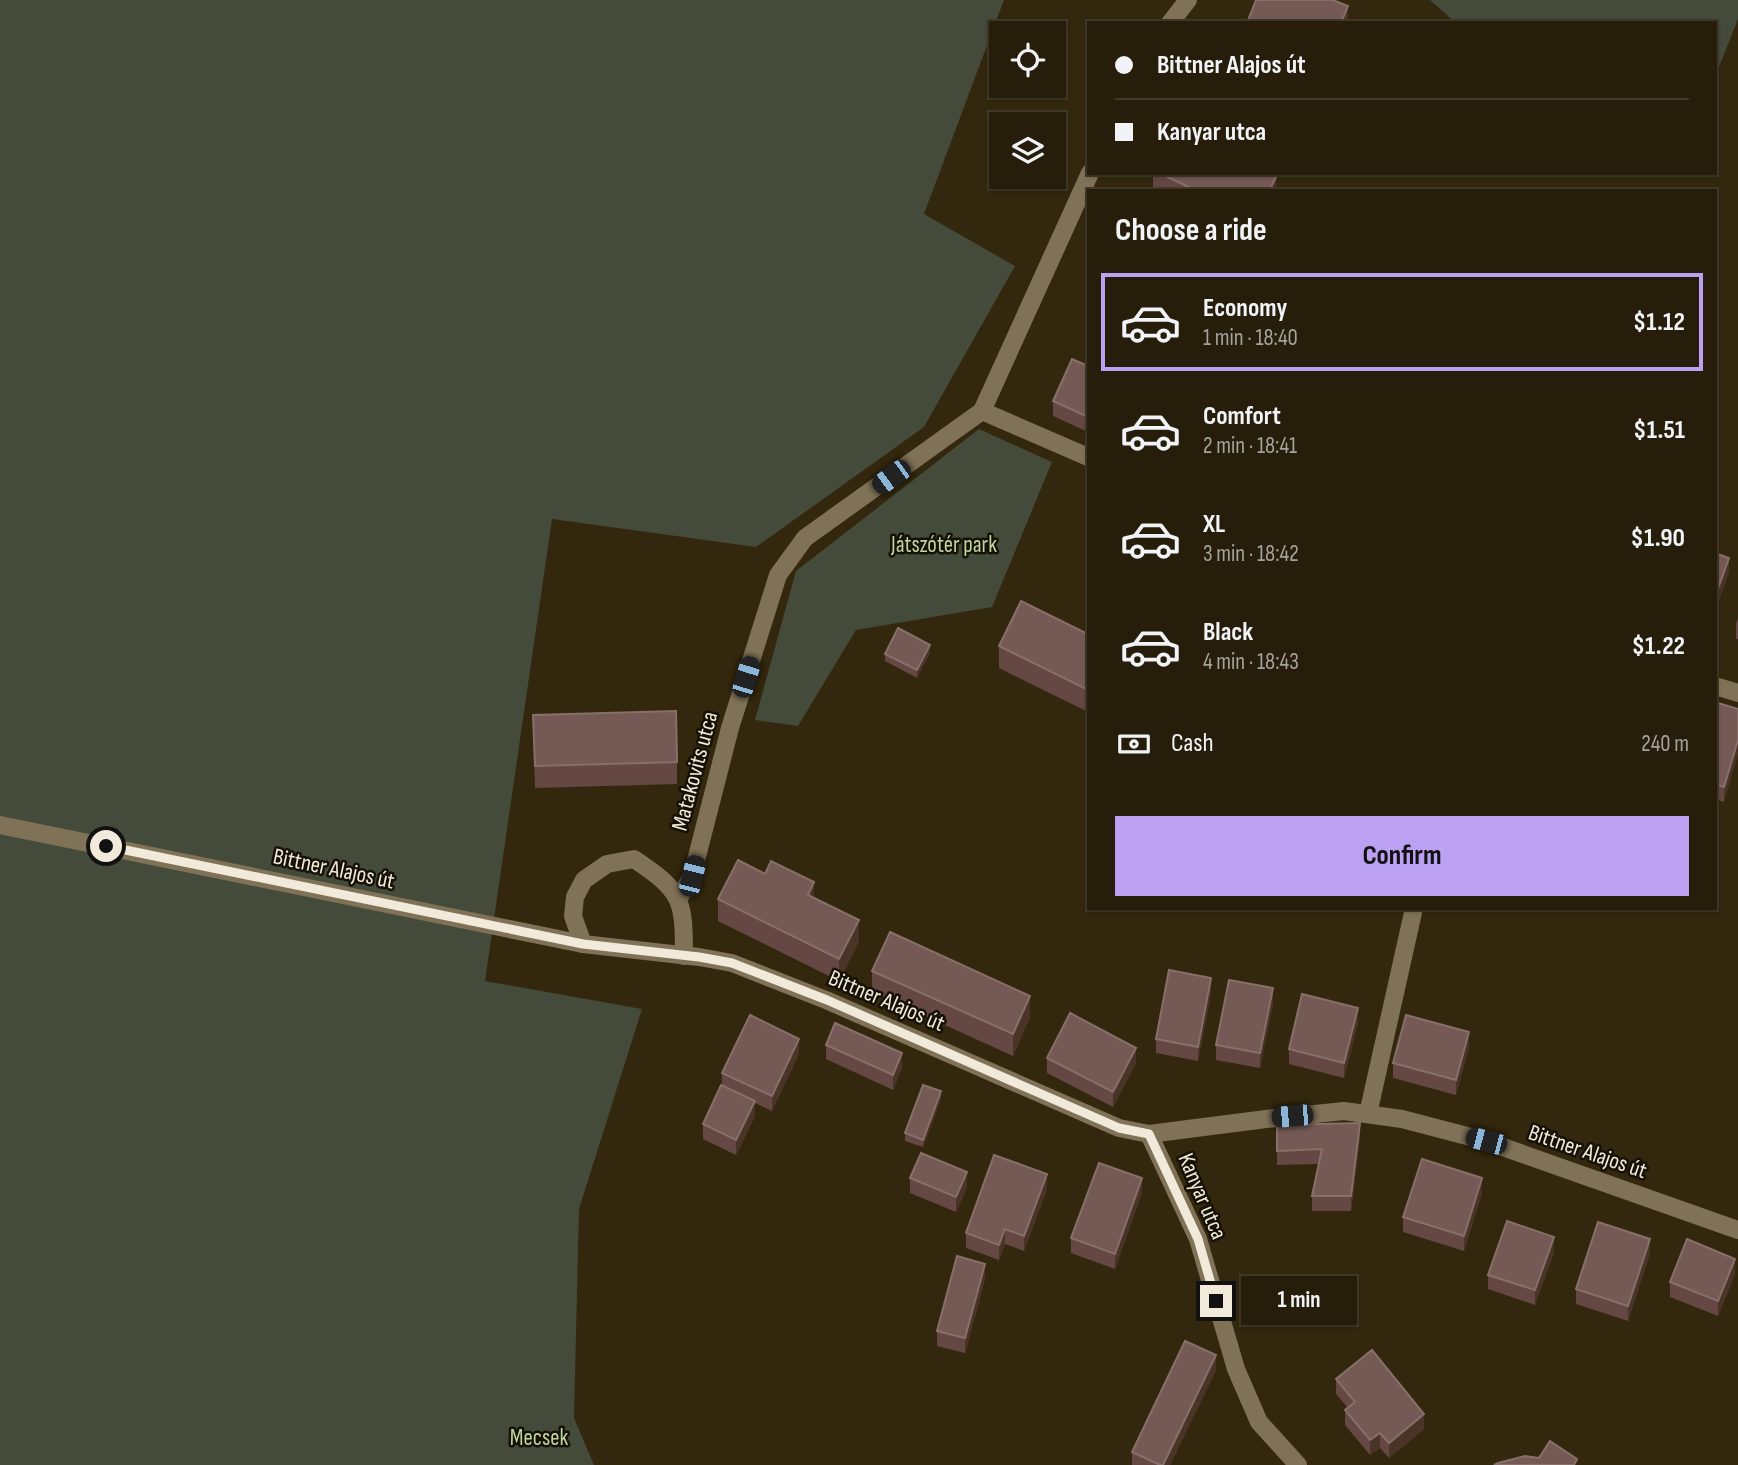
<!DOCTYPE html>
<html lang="en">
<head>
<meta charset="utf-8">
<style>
  :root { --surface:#261d0a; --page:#2e2613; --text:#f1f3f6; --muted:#a4a29c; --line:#423b2b; --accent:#bca0f2 }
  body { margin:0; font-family:"Sofia Sans Condensed",sans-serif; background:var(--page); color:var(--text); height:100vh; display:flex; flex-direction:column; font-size:26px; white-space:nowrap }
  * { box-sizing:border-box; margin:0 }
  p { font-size:23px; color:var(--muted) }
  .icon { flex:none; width:38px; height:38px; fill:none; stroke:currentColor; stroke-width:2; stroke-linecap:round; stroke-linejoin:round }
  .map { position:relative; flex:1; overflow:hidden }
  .details { position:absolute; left:1087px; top:189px; width:630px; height:721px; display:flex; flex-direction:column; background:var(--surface); border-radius:0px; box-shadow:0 2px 5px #0004,0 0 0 2px var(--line) }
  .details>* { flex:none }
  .top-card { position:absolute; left:1087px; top:21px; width:630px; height:154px; border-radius:0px; box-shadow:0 2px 5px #0004,0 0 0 2px var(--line); display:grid; align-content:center; height:154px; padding:0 28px; background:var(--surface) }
  .tools { position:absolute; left:989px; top:21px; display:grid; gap:14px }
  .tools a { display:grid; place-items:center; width:77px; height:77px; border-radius:0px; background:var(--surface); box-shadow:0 2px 5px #0004,0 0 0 2px var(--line); font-size:35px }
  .end { position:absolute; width:32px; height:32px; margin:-16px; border:9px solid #f1eada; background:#111; box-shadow:0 0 0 4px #111 }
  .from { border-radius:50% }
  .bubble { position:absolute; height:49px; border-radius:0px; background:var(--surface); box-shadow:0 2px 5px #0004,0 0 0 2px var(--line); font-size:23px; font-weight:700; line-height:49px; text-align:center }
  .car { position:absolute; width:21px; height:42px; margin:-21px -10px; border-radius:9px; box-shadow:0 0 5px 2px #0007; background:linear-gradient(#222 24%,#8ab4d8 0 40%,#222 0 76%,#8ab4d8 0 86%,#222 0) }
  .top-card b { display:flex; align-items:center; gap:24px; height:66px; font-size:26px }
  .top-card b+b { border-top:2px solid var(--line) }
  .top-card i { width:18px; height:18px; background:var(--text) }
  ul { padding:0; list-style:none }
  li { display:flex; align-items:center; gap:21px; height:98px; margin:0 14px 10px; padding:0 14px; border:4px solid transparent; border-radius:0px }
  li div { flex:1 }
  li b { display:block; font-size:26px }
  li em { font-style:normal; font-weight:700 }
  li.selected { border-color:var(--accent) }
  li>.icon { width:63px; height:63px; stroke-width:1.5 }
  h2 { padding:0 28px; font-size:32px; line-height:84px }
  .pay { display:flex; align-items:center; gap:18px; height:77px; padding:0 28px; font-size:26px }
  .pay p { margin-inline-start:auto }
  .primary-button { display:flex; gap:14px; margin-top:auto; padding:14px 28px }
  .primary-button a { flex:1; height:80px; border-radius:0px; background:var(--accent); color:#111; font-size:28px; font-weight:700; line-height:80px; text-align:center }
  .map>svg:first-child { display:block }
</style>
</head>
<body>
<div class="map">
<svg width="1738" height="1465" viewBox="0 0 1738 1465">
  <rect width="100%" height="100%" fill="#33270d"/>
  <g fill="#444b3a">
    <polygon points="0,0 1004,0 924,214 1015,266 924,427 756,547 552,519 485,981 642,1009 579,1209 574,1418 594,1465 0,1465"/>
    <polygon points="1430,0 1738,0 1738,19 1715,77 1715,23 1456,23"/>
    <polygon points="979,429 1052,462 992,607 856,630 798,726 755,720 796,571"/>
  </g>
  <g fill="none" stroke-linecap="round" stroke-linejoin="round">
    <path stroke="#807256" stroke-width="18" d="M583,944L573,916L575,897L584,880L607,864L634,859C682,891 684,899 684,956"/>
    <g stroke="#807256" stroke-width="18">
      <polyline points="1170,23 1188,0"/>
      <polyline points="982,411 1090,173"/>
      <polyline points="1715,686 1738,693"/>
      <polyline points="679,898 692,876 730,728 778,575 805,538 982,411 1088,457"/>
      <polyline points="1368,1114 1414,908"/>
      <polyline points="1149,1134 1198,1239 1236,1369 1259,1422 1298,1465"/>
    </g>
    <polyline stroke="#807256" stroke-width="18" points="0,825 583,944 699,957 732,963 826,1000 1119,1128 1149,1134 1266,1119 1344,1111 1402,1119 1486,1141 1738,1230"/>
  </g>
  <g fill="#654743">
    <polygon points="1153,173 1268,173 1276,191 1153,191"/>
    <polygon points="1088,366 1088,432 1053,416 1053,401"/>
    <polygon points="1738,618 1738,639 1736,639 1736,624"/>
    <polygon points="1088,634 1088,712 999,668 999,646"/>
    <polygon points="930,653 917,678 885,661 885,654"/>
    <polygon points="1715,702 1738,709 1724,802 1715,799"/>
    <polygon points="533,715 677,762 677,784 535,788"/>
    <polygon points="814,898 859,941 839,981 718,921 718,899"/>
    <polygon points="872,971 1030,1017 1013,1056 872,992"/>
    <polygon points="1211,993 1198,1061 1156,1053 1156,1039"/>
    <polygon points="1273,1003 1260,1068 1216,1060 1216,1045"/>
    <polygon points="1358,1022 1344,1078 1289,1064 1289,1049"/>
    <polygon points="826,1045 902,1068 893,1090 826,1059"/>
    <polygon points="1469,1047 1456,1095 1393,1078 1393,1063"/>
    <polygon points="799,1054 772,1111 755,1103 755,1116 736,1155 703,1139 703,1124 722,1086 722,1073"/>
    <polygon points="1047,1058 1136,1063 1113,1107 1047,1073"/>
    <polygon points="941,1099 923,1147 905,1141 905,1133"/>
    <polygon points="1277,1125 1360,1138 1351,1211 1312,1211 1312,1196 1319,1164 1277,1165"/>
    <polygon points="910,1178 967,1187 956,1212 910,1193"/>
    <polygon points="1047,1189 1024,1251 1005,1244 999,1260 966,1248 966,1233"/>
    <polygon points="1142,1193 1115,1269 1071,1253 1071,1238"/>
    <polygon points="1482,1193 1464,1251 1403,1232 1403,1217"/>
    <polygon points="1554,1252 1535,1305 1488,1289 1488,1275"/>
    <polygon points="1650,1253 1628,1321 1576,1304 1576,1289"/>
    <polygon points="1735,1274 1718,1316 1670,1297 1670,1282"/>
    <polygon points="985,1279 965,1353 937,1346 937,1331"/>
    <polygon points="1216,1370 1170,1465 1132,1465 1132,1452"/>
    <polygon points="1336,1379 1424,1429 1389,1458 1380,1448 1370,1455 1345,1425 1345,1410 1348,1408 1336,1394"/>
  </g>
  <g fill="#4a3327">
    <polygon points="1348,6 1348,23 1341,23"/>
    <polygon points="1276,177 1276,191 1269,191"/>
    <polygon points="1729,558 1729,573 1715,612 1715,597"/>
    <polygon points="930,645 930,653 917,678 917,670"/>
    <polygon points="1738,740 1738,755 1724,802 1724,787"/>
    <polygon points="814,882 814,904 808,895"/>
    <polygon points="859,920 859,941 839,981 839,959"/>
    <polygon points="1211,978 1211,993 1198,1061 1198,1047"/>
    <polygon points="1273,988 1273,1003 1260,1068 1260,1053"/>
    <polygon points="1030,996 1030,1017 1013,1056 1013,1034"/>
    <polygon points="1358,1008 1358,1022 1344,1078 1344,1063"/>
    <polygon points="1469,1032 1469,1047 1456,1095 1456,1080"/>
    <polygon points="799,1039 799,1054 772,1111 772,1096"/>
    <polygon points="1136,1048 1136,1063 1113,1107 1113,1092"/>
    <polygon points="902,1053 902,1068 893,1090 893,1075"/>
    <polygon points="941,1091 941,1099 923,1147 923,1140"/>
    <polygon points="755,1101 755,1116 736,1155 736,1140"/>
    <polygon points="1360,1123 1360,1138 1351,1211 1351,1196"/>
    <polygon points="967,1172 967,1187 956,1212 956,1197"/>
    <polygon points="1047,1174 1047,1189 1024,1251 1024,1236"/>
    <polygon points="1142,1178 1142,1193 1115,1269 1115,1254"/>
    <polygon points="1482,1178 1482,1193 1464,1251 1464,1236"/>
    <polygon points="1005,1229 1005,1244 999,1260 999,1245"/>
    <polygon points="1554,1237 1554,1252 1535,1305 1535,1290"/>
    <polygon points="1650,1239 1650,1253 1628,1321 1628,1306"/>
    <polygon points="1735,1259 1735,1274 1718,1316 1718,1301"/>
    <polygon points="985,1264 985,1279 965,1353 965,1338"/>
    <polygon points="1216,1355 1216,1370 1170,1465 1163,1465"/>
    <polygon points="1424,1414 1424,1429 1389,1458 1389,1443"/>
    <polygon points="1380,1433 1380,1448 1370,1455 1370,1440"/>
  </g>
  <g fill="#745954" stroke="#877069" stroke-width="2">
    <polygon points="1256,0 1333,0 1348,6 1341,23 1247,23"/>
    <polygon points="1159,173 1268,173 1276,177 1269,191 1192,191 1193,189"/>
    <polygon points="1072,359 1088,366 1088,417 1053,401"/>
    <polygon points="1715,553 1729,558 1715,597"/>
    <polygon points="1021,601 1088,634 1088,690 999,646"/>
    <polygon points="898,628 930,645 917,670 885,654"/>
    <polygon points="1715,702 1738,709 1738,740 1724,787 1715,784"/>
    <polygon points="676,711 677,762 535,766 533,715"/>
    <polygon points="738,860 765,874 771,861 814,882 808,895 859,920 839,959 718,899"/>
    <polygon points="890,932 1030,996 1013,1034 872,971"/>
    <polygon points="1169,970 1211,978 1198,1047 1156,1039"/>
    <polygon points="1229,980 1273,988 1260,1053 1216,1045"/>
    <polygon points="1302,994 1358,1008 1344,1063 1289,1049"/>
    <polygon points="1070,1013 1136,1048 1113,1092 1047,1058"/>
    <polygon points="750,1015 799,1039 772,1096 722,1073"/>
    <polygon points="1406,1015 1469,1032 1456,1080 1393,1063"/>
    <polygon points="835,1023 902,1053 893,1075 826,1045"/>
    <polygon points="721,1085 755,1101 736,1140 703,1124"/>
    <polygon points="923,1085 941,1091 923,1140 905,1133"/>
    <polygon points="1360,1123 1351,1196 1312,1196 1322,1149 1277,1151 1277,1125"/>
    <polygon points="921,1153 967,1172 956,1197 910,1178"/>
    <polygon points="994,1155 1047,1174 1024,1236 1005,1229 999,1245 966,1233"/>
    <polygon points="1422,1159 1482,1178 1464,1236 1403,1217"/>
    <polygon points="1099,1163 1142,1178 1115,1254 1071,1238"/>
    <polygon points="1507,1221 1554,1237 1535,1290 1488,1275"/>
    <polygon points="1598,1222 1650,1239 1628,1306 1576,1289"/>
    <polygon points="1687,1239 1735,1259 1718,1301 1670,1282"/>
    <polygon points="957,1256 985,1264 965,1338 937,1331"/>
    <polygon points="1185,1341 1216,1355 1163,1465 1160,1465 1132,1452"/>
    <polygon points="1372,1350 1424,1414 1389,1443 1380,1433 1370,1440 1345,1410 1355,1402 1336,1379"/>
    <polygon points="1550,1441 1577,1459 1574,1465 1494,1465 1498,1463 1525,1456 1539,1458"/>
  </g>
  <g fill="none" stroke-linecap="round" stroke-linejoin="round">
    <polyline stroke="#f1eada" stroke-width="9" points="106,846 583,944 699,957 732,963 827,1000 1119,1128 1149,1134 1198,1239 1216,1301"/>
  </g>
  <g text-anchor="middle" stroke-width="5" stroke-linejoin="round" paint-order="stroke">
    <g font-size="23" fill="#bfd4a1" stroke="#161106">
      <text x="944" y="552">Játszótér park</text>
      <text x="539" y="1445">Mecsek</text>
    </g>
    <g font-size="23" fill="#f1eada" stroke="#161106">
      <text transform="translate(694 771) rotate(-75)" y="8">Matakovits utca</text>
      <text transform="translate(334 868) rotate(12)" y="8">Bittner Alajos út</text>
      <text transform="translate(887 1000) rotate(23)" y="8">Bittner Alajos út</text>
      <text transform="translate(1588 1151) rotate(19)" y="8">Bittner Alajos út</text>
      <text transform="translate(1203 1196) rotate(67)" y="8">Kanyar utca</text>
    </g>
  </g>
</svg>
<div class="tools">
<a><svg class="icon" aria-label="locate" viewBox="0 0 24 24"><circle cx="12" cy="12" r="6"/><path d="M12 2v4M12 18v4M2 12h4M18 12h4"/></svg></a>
<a><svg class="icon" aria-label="layers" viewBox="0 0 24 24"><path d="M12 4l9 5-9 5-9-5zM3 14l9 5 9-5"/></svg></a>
</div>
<i class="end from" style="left:106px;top:846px"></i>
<i class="end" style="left:1216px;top:1301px"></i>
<div class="bubble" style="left:1241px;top:1276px;width:116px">1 min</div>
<i class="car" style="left:891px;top:477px;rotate:234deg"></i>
<i class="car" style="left:746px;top:677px;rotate:17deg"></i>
<i class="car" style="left:692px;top:876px;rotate:14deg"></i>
<i class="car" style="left:1292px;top:1116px;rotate:265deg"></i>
<i class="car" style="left:1486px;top:1141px;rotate:285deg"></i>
<div class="top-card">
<b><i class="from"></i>Bittner Alajos út</b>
<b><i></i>Kanyar utca</b>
</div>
<section class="details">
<h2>Choose a ride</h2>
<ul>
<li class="selected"><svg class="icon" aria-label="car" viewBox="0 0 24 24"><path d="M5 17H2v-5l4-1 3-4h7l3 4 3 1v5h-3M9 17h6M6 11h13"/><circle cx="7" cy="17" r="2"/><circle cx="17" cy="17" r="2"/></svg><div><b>Economy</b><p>1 min · 18:40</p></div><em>$1.12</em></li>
<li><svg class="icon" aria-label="car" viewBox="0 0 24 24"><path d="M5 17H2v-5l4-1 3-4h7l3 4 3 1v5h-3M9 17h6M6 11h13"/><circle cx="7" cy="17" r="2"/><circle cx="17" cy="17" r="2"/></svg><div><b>Comfort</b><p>2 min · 18:41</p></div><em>$1.51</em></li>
<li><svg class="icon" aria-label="car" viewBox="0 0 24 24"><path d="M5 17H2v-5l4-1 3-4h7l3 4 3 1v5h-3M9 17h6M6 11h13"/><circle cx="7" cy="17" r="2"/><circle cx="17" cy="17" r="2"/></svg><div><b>XL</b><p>3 min · 18:42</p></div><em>$1.90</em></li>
<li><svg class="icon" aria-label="car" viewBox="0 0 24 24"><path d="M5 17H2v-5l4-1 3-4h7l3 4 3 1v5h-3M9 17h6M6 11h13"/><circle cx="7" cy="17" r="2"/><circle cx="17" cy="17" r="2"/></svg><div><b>Black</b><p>4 min · 18:43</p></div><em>$1.22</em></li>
</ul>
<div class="pay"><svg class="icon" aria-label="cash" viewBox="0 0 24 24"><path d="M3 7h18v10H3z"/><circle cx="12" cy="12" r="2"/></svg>Cash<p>240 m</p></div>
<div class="primary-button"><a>Confirm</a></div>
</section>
</div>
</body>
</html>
